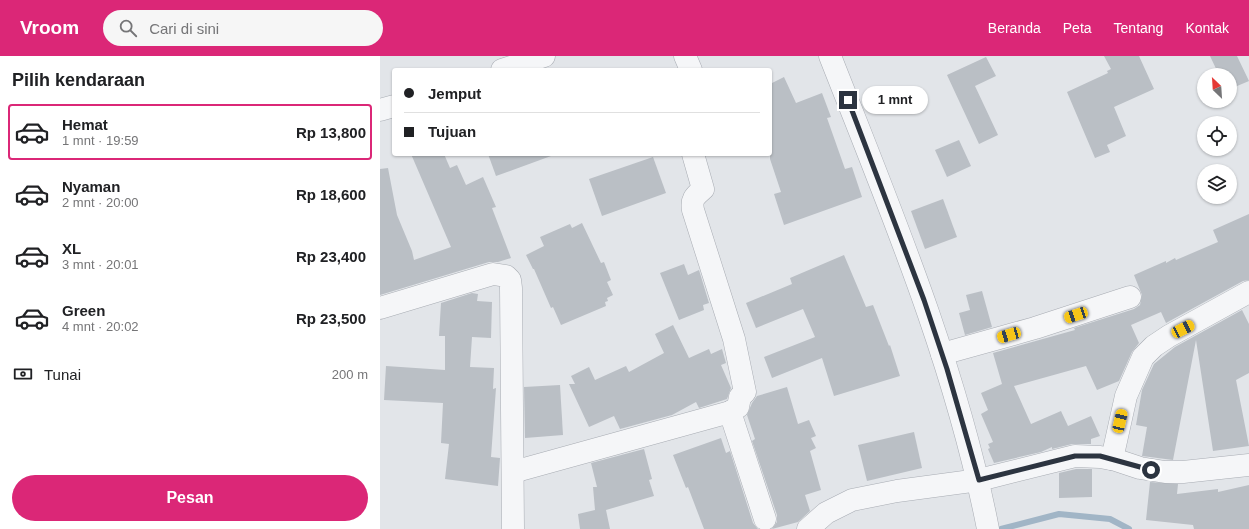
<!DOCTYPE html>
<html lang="id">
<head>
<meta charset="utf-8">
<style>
  :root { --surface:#fff; --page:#f6f6f6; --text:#202124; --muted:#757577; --line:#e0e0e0; --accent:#db2777 }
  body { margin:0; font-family:Arial,sans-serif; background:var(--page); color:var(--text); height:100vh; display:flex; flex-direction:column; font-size:15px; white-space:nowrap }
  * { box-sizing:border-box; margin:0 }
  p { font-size:13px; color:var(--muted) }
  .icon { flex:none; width:22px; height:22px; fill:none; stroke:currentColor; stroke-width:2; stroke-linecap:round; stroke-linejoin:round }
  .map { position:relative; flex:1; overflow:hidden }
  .panel { display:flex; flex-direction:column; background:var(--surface); width:380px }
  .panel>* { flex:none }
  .guide { position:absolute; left:12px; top:12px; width:380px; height:88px; border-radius:4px; box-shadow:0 1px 3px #0004; display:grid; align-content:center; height:88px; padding:0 12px; background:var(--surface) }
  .needle { width:26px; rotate:335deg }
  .buttons { position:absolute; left:817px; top:12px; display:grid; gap:8px }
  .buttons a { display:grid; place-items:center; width:40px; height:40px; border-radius:50%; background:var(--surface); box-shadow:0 1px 3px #0004; font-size:20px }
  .end { position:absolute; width:18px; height:18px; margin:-9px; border:5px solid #2c3440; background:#fff; box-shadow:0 0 0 2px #fff }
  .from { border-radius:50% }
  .bubble { position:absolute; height:28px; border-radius:14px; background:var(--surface); box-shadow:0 1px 3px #0004; font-size:13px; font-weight:700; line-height:28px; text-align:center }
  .car { position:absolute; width:12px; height:24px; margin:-12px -6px; border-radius:5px; box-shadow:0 0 3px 1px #0007; background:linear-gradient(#f5c518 24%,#345 0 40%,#f5c518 0 76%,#345 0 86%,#f5c518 0) }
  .guide b { display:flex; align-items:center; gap:14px; height:38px; font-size:15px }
  .guide b+b { border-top:1px solid var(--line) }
  .guide i { width:10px; height:10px; background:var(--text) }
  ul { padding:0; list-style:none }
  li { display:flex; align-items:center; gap:12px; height:56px; margin:0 8px 6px; padding:0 4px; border:2px solid transparent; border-radius:4px }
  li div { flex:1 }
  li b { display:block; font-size:15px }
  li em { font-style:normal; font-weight:700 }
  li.active { border-color:var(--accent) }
  li>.icon { width:36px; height:36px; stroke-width:1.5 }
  h2 { padding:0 12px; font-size:18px; line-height:48px }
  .pay { display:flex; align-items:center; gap:10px; height:44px; padding:0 12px; font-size:15px }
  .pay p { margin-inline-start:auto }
  .button { display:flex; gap:8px; margin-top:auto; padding:8px 12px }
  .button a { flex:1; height:46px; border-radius:24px; background:var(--accent); color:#fff; font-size:16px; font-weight:700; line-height:46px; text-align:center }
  header { display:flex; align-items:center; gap:24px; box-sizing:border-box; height:56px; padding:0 20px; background:var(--accent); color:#fff }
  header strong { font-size:19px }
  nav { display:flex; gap:22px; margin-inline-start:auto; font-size:14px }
  .search { width:280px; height:36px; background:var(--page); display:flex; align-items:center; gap:10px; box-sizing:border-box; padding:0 14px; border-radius:22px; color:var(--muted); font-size:15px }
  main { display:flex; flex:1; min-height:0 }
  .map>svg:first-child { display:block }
</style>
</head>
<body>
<header>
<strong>Vroom</strong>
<div class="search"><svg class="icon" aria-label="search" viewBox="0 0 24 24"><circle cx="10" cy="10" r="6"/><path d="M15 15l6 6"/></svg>Cari di sini</div>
<nav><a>Beranda</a><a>Peta</a><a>Tentang</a><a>Kontak</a></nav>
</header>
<main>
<section class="panel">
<h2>Pilih kendaraan</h2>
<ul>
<li class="active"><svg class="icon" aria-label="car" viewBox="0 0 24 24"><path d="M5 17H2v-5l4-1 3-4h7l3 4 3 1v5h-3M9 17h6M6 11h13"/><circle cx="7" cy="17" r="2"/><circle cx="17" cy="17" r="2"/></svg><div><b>Hemat</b><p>1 mnt · 19:59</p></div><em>Rp 13,800</em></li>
<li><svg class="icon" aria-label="car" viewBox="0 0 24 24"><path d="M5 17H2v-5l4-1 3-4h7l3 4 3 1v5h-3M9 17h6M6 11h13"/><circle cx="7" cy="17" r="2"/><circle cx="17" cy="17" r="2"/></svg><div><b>Nyaman</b><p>2 mnt · 20:00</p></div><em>Rp 18,600</em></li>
<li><svg class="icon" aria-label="car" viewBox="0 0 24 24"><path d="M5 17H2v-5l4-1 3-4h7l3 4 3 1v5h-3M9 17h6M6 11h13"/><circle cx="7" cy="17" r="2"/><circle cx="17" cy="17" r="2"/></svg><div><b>XL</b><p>3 mnt · 20:01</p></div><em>Rp 23,400</em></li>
<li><svg class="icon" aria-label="car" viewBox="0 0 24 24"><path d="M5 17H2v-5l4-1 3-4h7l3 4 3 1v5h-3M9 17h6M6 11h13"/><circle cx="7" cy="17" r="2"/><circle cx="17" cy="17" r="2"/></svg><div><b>Green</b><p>4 mnt · 20:02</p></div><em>Rp 23,500</em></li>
</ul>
<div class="pay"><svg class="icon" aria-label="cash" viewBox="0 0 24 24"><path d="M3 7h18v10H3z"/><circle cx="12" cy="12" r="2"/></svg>Tunai<p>200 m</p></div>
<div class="button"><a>Pesan</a></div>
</section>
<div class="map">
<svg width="869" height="473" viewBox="0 0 869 473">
  <rect width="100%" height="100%" fill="#e2e5e9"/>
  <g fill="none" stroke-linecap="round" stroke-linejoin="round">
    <polyline stroke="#a1b5c6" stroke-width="6" points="621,473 679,458 730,463 749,473"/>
  </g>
  <g fill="#babfc5">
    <polygon points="724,0 759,0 774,33 734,51 746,80 727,89 730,96 715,102 687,36 728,17 727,15 731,13"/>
    <polygon points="830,0 857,0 869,25 850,33 850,19 839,19"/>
    <polygon points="606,1 616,20 595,30 618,79 599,88 567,19"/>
    <polygon points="404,21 416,47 442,37 451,61 447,62 465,113 472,111 482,141 404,169 394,138 401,136 390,103 390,28"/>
    <polygon points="579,84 591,110 567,121 555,94"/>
    <polygon points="31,98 64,98 70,112 77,109 86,129 103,121 116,151 112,152 131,202 118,206 109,206 0,239 0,113 8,112 17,159 32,195 34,204 71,191"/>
    <polygon points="108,98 171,98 171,100 116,120"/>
    <polygon points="273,101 286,137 222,160 209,123"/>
    <polygon points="563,143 577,181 545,193 531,155"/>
    <polygon points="869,158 869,224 863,225 786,267 781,256 751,269 759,287 752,296 739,325 717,334 706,310 634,330 651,368 681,355 688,370 711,360 720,380 711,383 711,388 692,388 672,393 672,391 661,396 614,407 608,393 610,392 608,388 613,386 601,358 608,354 601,337 622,328 613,297 695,274 694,272 754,253 760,249 762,239 754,219 786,205 786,207 795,202 796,204 838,186 833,174"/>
    <polygon points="202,167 221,207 224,206 231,224 227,226 233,239 227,242 228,245 225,246 226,250 181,269 173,251 171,252 154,213 153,213 146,199 164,190 160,181 190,168 192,172"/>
    <polygon points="464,199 486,251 493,249 509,290 510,289 520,320 454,340 442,302 392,322 384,301 435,281 423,253 376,272 366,247 412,228 410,222"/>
    <polygon points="304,208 308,219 319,214 329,247 323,249 324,254 299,264 280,217"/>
    <polygon points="602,235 612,271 585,279 579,257 590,254 586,239"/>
    <polygon points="92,237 98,238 97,245 112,246 111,282 92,281 90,311 114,312 113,333 116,332 111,401 120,402 118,430 65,423 69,388 61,387 63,347 4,344 6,310 65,314 65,280 59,280 61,247"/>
    <polygon points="862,254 869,268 869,317 856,324 869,390 833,395 816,284 793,404 762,400 767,371 756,369 762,334 774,308 795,291"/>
    <polygon points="293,269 309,302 329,293 331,298 342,293 346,307 341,309 351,332 347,343 319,352 316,346 292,359 240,373 234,360 209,371 189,328 195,328 191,320 209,311 215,324 246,310 249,316 284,297 275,278"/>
    <polygon points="180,329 183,379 145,382 144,331"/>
    <polygon points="407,331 418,368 429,364 436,380 431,382 436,392 430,395 441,434 425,439 430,455 418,466 392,473 397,466 397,459 372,385 375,383 367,359 372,347 377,340"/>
    <polygon points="534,376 542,412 487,425 478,389"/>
    <polygon points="341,382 346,397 350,395 373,467 378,473 324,473 308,431 306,432 293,399"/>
    <polygon points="264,393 272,423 269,424 274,440 226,454 230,473 200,473 198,458 215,454 213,431 217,431 211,407"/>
    <polygon points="696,413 712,413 712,441 679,442 679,417"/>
    <polygon points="770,426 798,428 797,438 838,433 838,436 869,429 869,473 814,473 813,469 766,464"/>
  </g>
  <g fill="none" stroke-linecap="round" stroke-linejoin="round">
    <g stroke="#a8acb3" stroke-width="23">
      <g id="minor">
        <polyline points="305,0 311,14"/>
        <path d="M450,0C511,155 576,309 608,473"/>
        <polyline points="122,14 164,0"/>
        <polyline points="0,54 14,50"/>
        <path d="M313,98L323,133C315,140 311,143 313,154L354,283L365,336L360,341L358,351L350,356"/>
        <polyline points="0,252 113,218 126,220 130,224 131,232 133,473"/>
        <polyline points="562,298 655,272 750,241"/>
        <polyline points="732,403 746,340 763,301 774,290 789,280 869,236"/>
        <polyline points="133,416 350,356 385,463"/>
        <polyline points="428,473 446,457 472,444 517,435 599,424 695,400 720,401 736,404 760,412 785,416 803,416 869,409"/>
      </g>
    </g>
    <use href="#minor" stroke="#f5f6f8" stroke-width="22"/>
  </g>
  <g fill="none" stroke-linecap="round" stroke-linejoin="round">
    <polyline stroke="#2c3440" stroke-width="5" points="468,44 544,244 567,313 599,424 695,400 720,400 771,414"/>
  </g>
</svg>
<div class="buttons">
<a><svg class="needle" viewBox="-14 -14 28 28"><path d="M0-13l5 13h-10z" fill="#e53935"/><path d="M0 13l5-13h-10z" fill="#757577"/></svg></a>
<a><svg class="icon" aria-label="locate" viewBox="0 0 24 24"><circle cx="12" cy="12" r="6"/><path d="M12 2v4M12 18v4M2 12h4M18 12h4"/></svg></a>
<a><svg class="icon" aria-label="layers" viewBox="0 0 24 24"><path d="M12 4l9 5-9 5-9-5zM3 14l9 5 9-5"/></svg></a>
</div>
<i class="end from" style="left:771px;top:414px"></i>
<i class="end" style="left:468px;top:44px"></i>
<div class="bubble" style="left:482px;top:30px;width:66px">1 mnt</div>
<i class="car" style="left:696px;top:259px;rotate:252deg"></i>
<i class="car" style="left:803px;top:273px;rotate:63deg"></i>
<i class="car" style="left:629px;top:279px;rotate:254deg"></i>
<i class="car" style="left:740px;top:365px;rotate:13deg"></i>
<div class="guide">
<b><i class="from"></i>Jemput</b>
<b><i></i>Tujuan</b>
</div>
</div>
</main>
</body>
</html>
